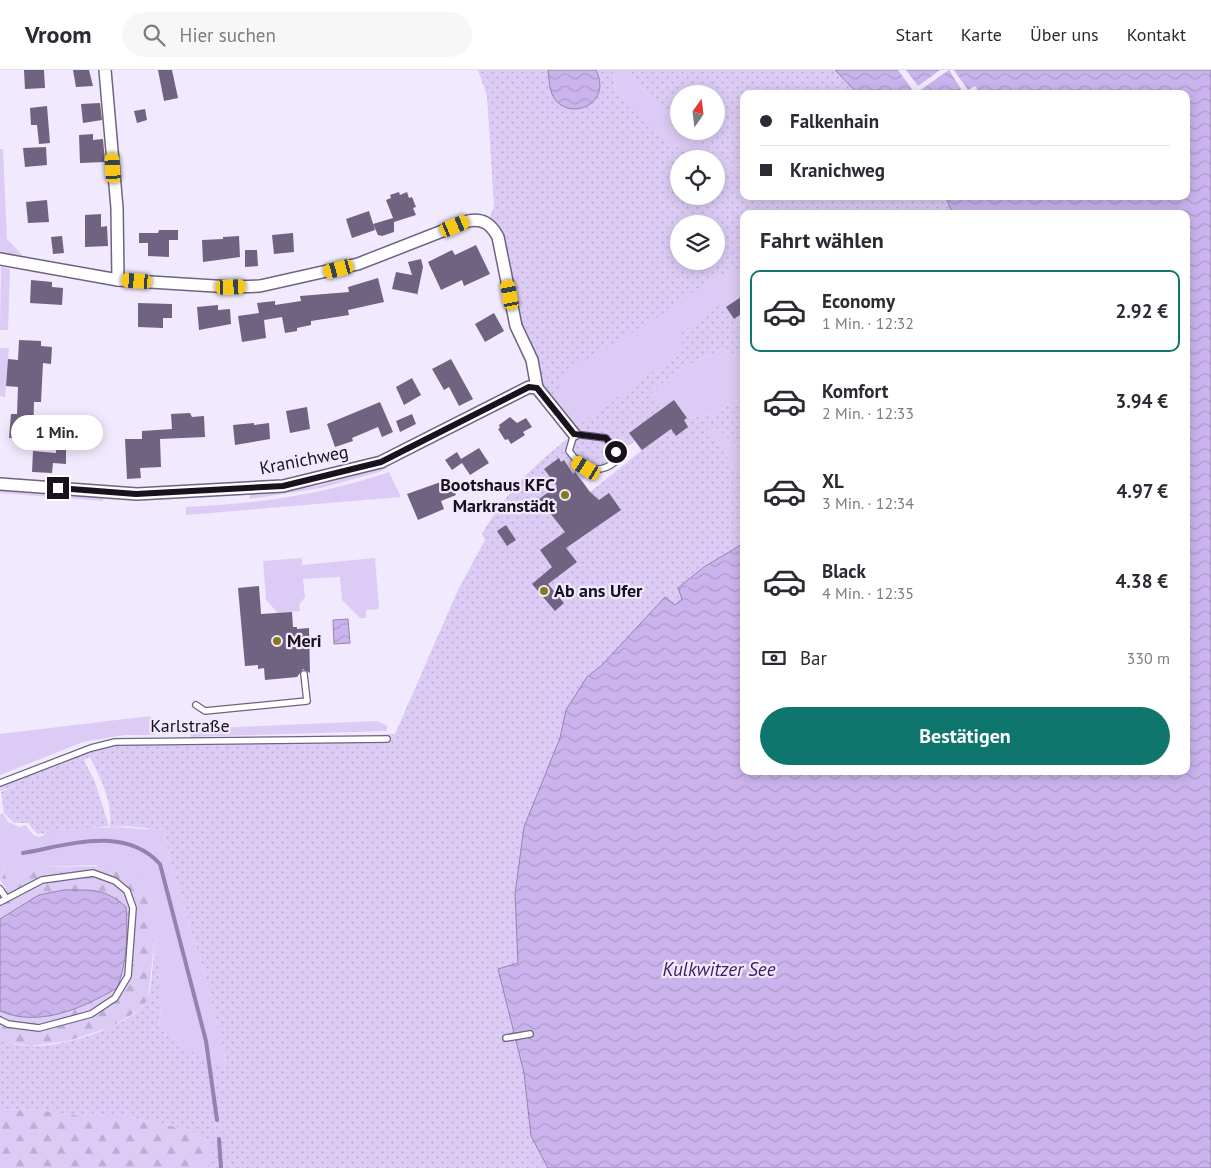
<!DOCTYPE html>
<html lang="de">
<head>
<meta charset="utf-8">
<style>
  :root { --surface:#fff; --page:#f7f7f7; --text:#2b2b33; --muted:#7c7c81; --line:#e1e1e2; --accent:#0f766e }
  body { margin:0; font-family:"PT Sans",sans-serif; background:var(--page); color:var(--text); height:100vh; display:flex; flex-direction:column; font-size:19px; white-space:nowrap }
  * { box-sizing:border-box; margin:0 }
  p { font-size:16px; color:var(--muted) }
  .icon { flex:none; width:28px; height:28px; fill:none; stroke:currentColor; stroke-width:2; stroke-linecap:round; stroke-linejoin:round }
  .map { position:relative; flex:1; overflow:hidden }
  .drawer { position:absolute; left:740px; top:140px; width:450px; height:565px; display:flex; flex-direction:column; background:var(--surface); border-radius:10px; box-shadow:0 2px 12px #0003 }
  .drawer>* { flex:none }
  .guide { position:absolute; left:740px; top:20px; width:450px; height:110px; border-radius:10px; box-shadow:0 2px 12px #0003; display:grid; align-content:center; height:110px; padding:0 20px; background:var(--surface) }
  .needle { width:32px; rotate:14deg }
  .fabs { position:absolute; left:670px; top:15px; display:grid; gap:10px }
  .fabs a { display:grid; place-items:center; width:55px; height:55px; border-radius:50%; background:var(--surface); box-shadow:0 2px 12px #0003; font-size:25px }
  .end { position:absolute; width:22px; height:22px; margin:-11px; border:6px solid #17121e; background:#fff; box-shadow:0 0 0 2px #fff }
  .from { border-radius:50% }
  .bubble { position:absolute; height:35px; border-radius:18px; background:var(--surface); box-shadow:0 2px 12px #0003; font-size:16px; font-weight:600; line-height:35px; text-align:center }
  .car { position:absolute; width:15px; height:30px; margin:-15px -8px; border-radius:6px; box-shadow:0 0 4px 1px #0007; background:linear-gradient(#f5c518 24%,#345 0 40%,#f5c518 0 76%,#345 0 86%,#f5c518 0) }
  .guide b { display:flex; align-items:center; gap:18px; height:48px; font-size:19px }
  .guide b+b { border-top:1px solid var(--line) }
  .guide i { width:12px; height:12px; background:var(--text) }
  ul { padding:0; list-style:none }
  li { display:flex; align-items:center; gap:15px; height:82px; margin:0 10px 8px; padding:0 10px; border:2px solid transparent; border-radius:10px }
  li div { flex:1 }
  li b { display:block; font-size:19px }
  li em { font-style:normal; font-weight:600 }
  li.current { border-color:var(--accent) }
  li>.icon { width:45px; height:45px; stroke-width:1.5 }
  h2 { padding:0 20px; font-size:22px; line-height:60px }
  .pay { display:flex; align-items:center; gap:12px; height:55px; padding:0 20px; font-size:19px }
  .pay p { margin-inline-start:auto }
  .primary-button { display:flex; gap:10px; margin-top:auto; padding:10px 20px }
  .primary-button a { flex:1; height:58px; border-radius:30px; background:var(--accent); color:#fff; font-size:20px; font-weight:600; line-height:58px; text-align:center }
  header { display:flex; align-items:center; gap:30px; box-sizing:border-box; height:70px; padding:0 25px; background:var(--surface); border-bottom:1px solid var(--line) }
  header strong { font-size:24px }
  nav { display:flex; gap:28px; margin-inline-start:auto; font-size:18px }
  .search { width:350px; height:45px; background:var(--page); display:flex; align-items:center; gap:12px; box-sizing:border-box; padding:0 18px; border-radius:28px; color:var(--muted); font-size:19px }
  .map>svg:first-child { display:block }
</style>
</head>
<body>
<header>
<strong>Vroom</strong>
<div class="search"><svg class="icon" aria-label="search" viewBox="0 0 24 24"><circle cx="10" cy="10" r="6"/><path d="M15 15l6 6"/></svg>Hier suchen</div>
<nav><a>Start</a><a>Karte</a><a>Über uns</a><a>Kontakt</a></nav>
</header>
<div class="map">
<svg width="1211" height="1098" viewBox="0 0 1211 1098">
  <defs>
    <pattern id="forest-firs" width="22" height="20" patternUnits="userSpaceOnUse" patternTransform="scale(1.25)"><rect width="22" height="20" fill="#dcccf5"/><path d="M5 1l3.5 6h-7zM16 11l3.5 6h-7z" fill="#bcaed2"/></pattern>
    <pattern id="park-dots" width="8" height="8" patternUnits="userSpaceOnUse" patternTransform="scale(1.25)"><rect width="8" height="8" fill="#dcccf5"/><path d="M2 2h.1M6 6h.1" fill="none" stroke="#bcaed2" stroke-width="1.8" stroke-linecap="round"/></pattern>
    <pattern id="water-waves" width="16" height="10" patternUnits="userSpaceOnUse" patternTransform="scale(1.25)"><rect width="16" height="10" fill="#cbb4ed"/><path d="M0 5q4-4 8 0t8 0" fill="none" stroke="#ae9acb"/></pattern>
  </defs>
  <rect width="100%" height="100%" fill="#f1e9fe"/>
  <g fill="#dcccf5" fill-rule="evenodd">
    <path d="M613,0H627L655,33L679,54V61H688L712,82L744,103V256L687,279L577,355L568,348L557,328L624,28L615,17ZM679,89H716V126H679ZM679,154H716V191H679Z"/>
    <polygon points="0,79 3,79 7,169 23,186 28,186 28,192 0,186"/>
    <polygon points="1,197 10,199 8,260 0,260"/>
    <polygon points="0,278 9,278 5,327 0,326"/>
    <polygon points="724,278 744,292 744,326 714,344 687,348 660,339 652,322 678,300"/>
    <polygon points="706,356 721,361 744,385 744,411"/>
    <polygon points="385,396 386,399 379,402 321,418 250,429 250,425 316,416"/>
    <path d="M389,402L401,427L186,445V437C256,434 322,425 389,402Z"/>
    <polygon points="0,419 103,427 103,431 0,423"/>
    <polygon points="302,488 302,495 375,488 379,539 366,540 366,548 360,548 342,530 340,507 303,509 305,527 299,535 300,541 278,543 266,530 263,491"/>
    <polygon points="150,646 155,665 125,665 83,672 0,705 0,664"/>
    <polygon points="377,651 388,656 386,661 191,667 190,659"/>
    <path d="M3,743L8,752L20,757L26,755C31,764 38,772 47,762C79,759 110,755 141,759C149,760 156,758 164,760L169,786L207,912L227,995L212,997L159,958L162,927L150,826L96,795L39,797L10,814C6,809 3,802 5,795L0,786V745Z"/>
  </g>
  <g fill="url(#forest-firs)">
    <path d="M0,786L5,795C3,802 6,809 10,814L39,797L124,796L141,809L150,826L155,866L148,930L138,941L111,957L68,971L31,976L0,971V941C39,958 83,938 117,918L124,894L127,853L87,820C41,820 38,827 0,849V823L6,818L0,810Z"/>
    <polygon points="0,1039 39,1040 89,1047 130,1047 189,1060 209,1072 210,1096 209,1098 0,1098"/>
  </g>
  <g fill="url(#park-dots)" fill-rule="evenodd">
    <path d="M478,0H613L615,17L651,60L669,74L711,89H679V126H716V92L744,108V126H945L953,144H744V198L710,209L674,238L564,303L557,328L568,348L577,355L686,279L678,265L719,235L740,257L744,256V292L724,278L678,300L652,322L660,338L674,330L687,348L714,344L744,326V385L721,361L707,357L744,411V473L704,497L679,518L682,530L674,535L665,527L602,595L587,607L567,640L560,668L524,757L515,824L518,893L498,900L524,1003L531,1066L548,1098H209V1072L189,1060L130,1047H89L39,1040L0,1039V971C10,972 20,976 30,976C60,978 130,957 147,931C152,923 154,878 155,866L162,927L159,958L212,996L227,995L207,912L169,786L164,760L127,756L110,757C113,733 101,709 90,687L84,690L95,712L109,756L37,764L28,753H14L4,743L1,722L20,714L0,721V713L115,672H177L395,664L458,520L485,470L482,464C505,423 537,391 574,364L537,318L516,256L504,192L487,153L494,137L487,26ZM679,154H716V191H679ZM635,371L641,381L590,422L582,410Z"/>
    <polygon points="627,0 835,0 858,24 744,24 744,103 712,82 688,61 716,61 716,24 679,24 679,54 655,33"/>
  </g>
  <g fill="url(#water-waves)" stroke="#9583af">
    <path d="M548,0H596C614,37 564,53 552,24C549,17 549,7 548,0Z"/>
    <polygon points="835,0 1211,0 1211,1098 548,1098 531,1066 524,1003 498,899 518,893 515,824 524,757 560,668 566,640 587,607 602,595 665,527 675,535 682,529 678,518 704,497 744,473 744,701 1186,701 1186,144 953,144 945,126 1186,126 1186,24 858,24"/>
    <polygon points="348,549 350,573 334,574 333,550"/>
    <path d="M64,820C91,820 105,818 126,837C128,862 127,894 117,918C83,938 39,958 0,941V849L39,825Z"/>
  </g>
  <polygon fill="#f1e9fe" points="898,0 906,0 918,16 940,0 954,0 968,20 975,16 980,24 964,24 949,0 915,24 906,24 912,19"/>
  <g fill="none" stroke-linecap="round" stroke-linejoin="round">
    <g stroke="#9583af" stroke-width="4">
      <path d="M23,783C69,775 124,755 160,794L206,971L217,1050"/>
      <polyline points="219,1069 221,1098"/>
    </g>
  </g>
  <g fill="#706382">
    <polygon points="24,0 44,0 45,18 25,19"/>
    <polygon points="73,0 89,0 93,16 76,17"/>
    <polygon points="158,0 172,0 178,28 164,31"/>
    <polygon points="100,33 102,50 83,53 81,34"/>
    <polygon points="47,36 50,73 39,74 37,55 31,55 30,38"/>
    <polygon points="145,39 147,50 137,53 134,41"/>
    <polygon points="93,64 93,70 103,69 105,92 80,93 79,65"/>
    <polygon points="46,77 47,95 25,97 23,78"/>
    <polygon points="399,122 400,125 407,122 409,128 412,127 416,137 413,138 416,145 394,152 394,162 382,166 378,165 373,154 393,148 386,130 391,128 390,125"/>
    <polygon points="47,130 49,152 28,153 26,132"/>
    <polygon points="369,141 375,160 352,168 346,149"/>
    <polygon points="101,144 101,157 107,156 108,176 85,177 85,145"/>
    <polygon points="159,160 178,160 178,170 169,170 169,187 148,186 148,173 139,173 139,163 158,163"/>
    <polygon points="293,163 294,182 274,184 272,165"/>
    <polygon points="62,166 64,183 53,184 51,167"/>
    <polygon points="239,166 240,187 203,192 202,170 223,169 223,167"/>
    <polygon points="476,175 490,204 464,216 462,210 441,220 428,192 452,180 455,185"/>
    <polygon points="245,180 257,180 258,196 245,197"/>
    <polygon points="421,189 423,197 417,226 417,224 392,219 396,202 412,205 408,192"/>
    <polygon points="378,208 384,232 348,240 349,245 311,251 311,255 297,258 297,261 285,263 282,247 264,250 266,268 242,272 238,246 259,243 257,233 275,231 275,235 301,231 300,226 349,222 348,217"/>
    <polygon points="31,210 52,212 52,217 63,218 62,235 30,233"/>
    <polygon points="744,225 744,242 734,249 726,237"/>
    <polygon points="138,233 172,234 172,248 163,248 163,258 138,257"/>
    <polygon points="218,235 218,240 230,239 231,254 199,260 197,237"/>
    <polygon points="494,243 504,261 485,272 475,254"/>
    <polygon points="19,270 41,271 41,276 52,277 51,294 43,293 41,332 34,332 33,369 9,368 11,344 17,344 18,317 6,316 8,289 18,290"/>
    <polygon points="451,289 473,329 459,336 449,317 444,320 432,299"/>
    <polygon points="412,308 421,325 404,335 396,317"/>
    <polygon points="674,330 687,348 684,350 688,357 676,366 671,359 642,380 629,363"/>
    <polygon points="380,332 393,362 382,367 378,357 352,368 353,371 335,377 327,354"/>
    <polygon points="307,337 310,359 290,363 286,341"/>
    <polygon points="190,343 192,347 204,346 205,367 160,369 161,397 140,398 141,408 127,409 125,369 142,369 142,361 172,359 171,344"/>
    <polygon points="412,344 416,354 400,362 396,351"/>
    <polygon points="510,347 517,353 526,348 532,357 523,362 525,365 511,374 508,369 505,370 498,359 500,358 499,355"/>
    <polygon points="254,353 254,355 269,353 270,369 235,375 233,355"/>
    <polygon points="56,376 66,377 66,394 53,393 52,403 32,402 33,381 56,383"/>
    <polygon points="479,378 489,393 470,405 462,393 452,400 445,390 457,382 461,389"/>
    <polygon points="559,388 561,392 564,390 573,404 575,402 590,422 599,430 609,423 621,440 566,478 577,492 548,514 564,533 555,541 532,514 552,497 540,480 565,462 539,429 557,416 544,399"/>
    <polygon points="449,409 456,425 441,431 444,439 418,450 407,424"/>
    <polygon points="506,455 516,470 507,476 497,461"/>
    <polygon points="259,516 261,544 292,542 293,557 297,557 297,559 309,558 310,603 303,599 297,607 265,610 264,598 258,599 258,595 245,596 238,518"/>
  </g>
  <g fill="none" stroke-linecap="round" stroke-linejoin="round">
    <g stroke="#6f6381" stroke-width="8">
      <g id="lane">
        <path d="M574,364L606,368L616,382L615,392C597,406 581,398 569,381Z"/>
        <polyline points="196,635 205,641 307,631 304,604"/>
        <polyline points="0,713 91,678 115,672 387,669"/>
        <polyline points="0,819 6,828"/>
        <polyline points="0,832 42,810 93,803 115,811 127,821 133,838 128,906 115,928 91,944 39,958 8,954 0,950"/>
        <polyline points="506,968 530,964"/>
      </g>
    </g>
    <g stroke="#6f6381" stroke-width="14">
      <g id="street">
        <polyline points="105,0 117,138 118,210"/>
        <path d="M0,189L118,210L231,217L260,216L358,194L468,151C483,148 491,154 498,167L516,256L532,290L537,318"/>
        <polyline points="0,414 137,424 283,416 381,392 529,317 537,318 574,364"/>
      </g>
    </g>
    <use href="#lane" stroke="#fff" stroke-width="5.5"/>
    <use href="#street" stroke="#fff" stroke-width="11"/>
  </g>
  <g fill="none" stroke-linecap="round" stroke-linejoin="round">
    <polyline stroke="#17121e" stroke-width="6" points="58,418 136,424 283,416 381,392 529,317 537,318 574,364 606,368 616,382"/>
  </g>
  <g fill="#88791e" stroke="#f1e9fe" stroke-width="2">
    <circle cx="565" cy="425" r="5"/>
    <circle cx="544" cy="521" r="5"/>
    <circle cx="277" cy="571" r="5"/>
  </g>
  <g text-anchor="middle" stroke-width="4.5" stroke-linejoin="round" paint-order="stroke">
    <g font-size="18" fill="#17121e" stroke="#f1e9fe">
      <text transform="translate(304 390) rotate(-11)" y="6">Kranichweg</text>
      <text x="190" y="662">Karlstraße</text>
    </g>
    <g font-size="18" font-weight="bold" fill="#17121e" stroke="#f1e9fe" text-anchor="start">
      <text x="555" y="421" text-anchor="end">Bootshaus KFC<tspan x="555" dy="21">Markranstädt</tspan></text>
      <text x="554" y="527">Ab ans Ufer</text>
      <text x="287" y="577">Meri</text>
    </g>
    <g font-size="19" font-style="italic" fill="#3e1d5f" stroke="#f1e9fe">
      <text x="719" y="906">Kulkwitzer See</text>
    </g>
  </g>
</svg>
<div class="fabs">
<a><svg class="needle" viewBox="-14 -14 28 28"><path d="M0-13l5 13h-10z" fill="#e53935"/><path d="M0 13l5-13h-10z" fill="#7c7c81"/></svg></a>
<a><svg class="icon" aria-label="locate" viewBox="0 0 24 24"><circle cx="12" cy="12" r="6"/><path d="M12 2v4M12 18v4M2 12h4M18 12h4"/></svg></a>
<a><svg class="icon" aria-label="layers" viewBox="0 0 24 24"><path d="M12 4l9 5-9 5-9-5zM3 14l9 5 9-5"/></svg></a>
</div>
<i class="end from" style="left:616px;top:382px"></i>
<i class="end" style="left:58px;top:418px"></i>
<div class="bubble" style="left:11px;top:345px;width:92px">1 Min.</div>
<i class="car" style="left:113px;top:98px;rotate:356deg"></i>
<i class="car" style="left:455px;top:156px;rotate:67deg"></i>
<i class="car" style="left:339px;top:199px;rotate:255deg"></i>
<i class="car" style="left:137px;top:211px;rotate:274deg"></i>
<i class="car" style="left:231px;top:217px;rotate:88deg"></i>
<i class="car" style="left:510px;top:225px;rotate:349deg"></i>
<i class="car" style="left:586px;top:398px;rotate:301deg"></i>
<div class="guide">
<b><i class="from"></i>Falkenhain</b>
<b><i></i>Kranichweg</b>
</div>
<section class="drawer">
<h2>Fahrt wählen</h2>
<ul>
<li class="current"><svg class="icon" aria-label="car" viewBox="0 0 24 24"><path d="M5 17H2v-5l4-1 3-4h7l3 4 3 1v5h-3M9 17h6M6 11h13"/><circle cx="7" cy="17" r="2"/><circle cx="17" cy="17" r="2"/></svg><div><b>Economy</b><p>1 Min. · 12:32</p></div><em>2.92 €</em></li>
<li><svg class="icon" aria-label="car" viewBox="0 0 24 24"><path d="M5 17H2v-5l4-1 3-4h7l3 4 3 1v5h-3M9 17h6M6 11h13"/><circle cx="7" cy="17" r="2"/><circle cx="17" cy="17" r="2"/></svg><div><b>Komfort</b><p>2 Min. · 12:33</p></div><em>3.94 €</em></li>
<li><svg class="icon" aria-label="car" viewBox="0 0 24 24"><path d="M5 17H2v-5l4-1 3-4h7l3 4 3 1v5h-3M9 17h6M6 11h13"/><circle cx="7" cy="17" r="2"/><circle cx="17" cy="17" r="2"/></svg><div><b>XL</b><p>3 Min. · 12:34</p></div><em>4.97 €</em></li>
<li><svg class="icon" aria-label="car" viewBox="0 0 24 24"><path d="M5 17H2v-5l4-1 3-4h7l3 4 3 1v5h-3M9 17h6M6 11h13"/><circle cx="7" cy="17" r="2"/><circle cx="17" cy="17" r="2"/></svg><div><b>Black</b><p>4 Min. · 12:35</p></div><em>4.38 €</em></li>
</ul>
<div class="pay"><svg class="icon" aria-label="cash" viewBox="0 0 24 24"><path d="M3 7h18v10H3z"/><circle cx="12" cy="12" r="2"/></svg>Bar<p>330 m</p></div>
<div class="primary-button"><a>Bestätigen</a></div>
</section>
</div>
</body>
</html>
